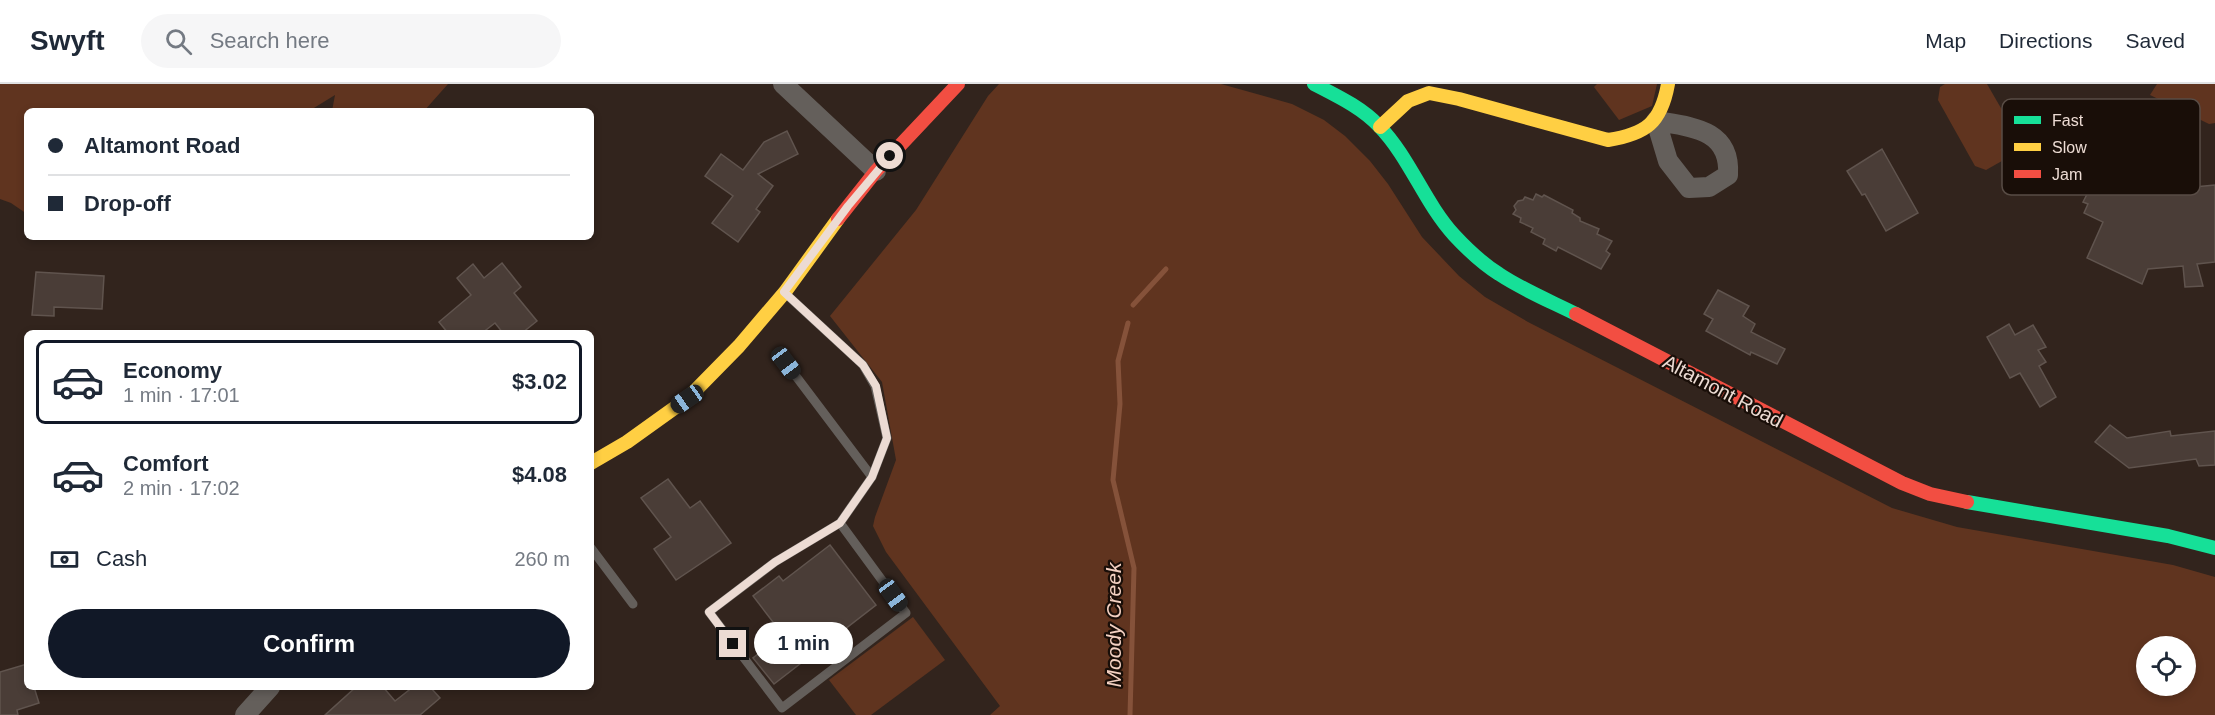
<!DOCTYPE html>
<html lang="en">
<head>
<meta charset="utf-8">
<style>
  :root { --surface:#fff; --page:#f6f6f7; --text:#1f2937; --muted:#747a83; --line:#e0e1e3; --accent:#111827 }
  body { margin:0; font-family:Helvetica,sans-serif; background:var(--page); color:var(--text); height:100vh; display:flex; flex-direction:column; font-size:22px; white-space:nowrap }
  * { box-sizing:border-box; margin:0 }
  p { font-size:20px; color:var(--muted) }
  .icon { flex:none; width:33px; height:33px; fill:none; stroke:currentColor; stroke-width:2; stroke-linecap:round; stroke-linejoin:round }
  .map { position:relative; flex:1; overflow:hidden }
  .side { position:absolute; left:24px; top:246px; width:570px; height:360px; display:flex; flex-direction:column; background:var(--surface); border-radius:9px; box-shadow:0 3px 9px #0003 }
  .side>* { flex:none }
  .banner { position:absolute; left:24px; top:24px; width:570px; height:132px; border-radius:9px; box-shadow:0 3px 9px #0003; display:grid; align-content:center; height:132px; padding:0 24px; background:var(--surface) }
  .controls { position:absolute; left:2136px; top:552px; display:grid; gap:12px }
  .controls a { display:grid; place-items:center; width:60px; height:60px; border-radius:50%; background:var(--surface); box-shadow:0 3px 9px #0003; font-size:30px }
  .end { position:absolute; width:27px; height:27px; margin:-14px; border:8px solid #ecdbd3; background:#111; box-shadow:0 0 0 3px #111 }
  .from { border-radius:50% }
  .bubble { position:absolute; height:42px; border-radius:21px; background:var(--surface); box-shadow:0 3px 9px #0003; font-size:20px; font-weight:600; line-height:42px; text-align:center }
  .car { position:absolute; width:18px; height:36px; margin:-18px -9px; border-radius:8px; box-shadow:0 0 4px 2px #0007; background:linear-gradient(#222 24%,#8ab4d8 0 40%,#222 0 76%,#8ab4d8 0 86%,#222 0) }
  .banner b { display:flex; align-items:center; gap:21px; height:57px; font-size:22px }
  .banner b+b { border-top:2px solid var(--line) }
  .banner i { width:15px; height:15px; background:var(--text) }
  ul { padding:10px 0 0; list-style:none }
  li { display:flex; align-items:center; gap:18px; height:84px; margin:0 12px 9px; padding:0 12px; border:3px solid transparent; border-radius:9px }
  li div { flex:1 }
  li b { display:block; font-size:22px }
  li em { font-style:normal; font-weight:600 }
  li.current { border-color:var(--accent) }
  li>.icon { width:54px; height:54px; stroke-width:1.5 }
  .pay { display:flex; align-items:center; gap:15px; height:66px; padding:0 24px; font-size:22px }
  .pay p { margin-inline-start:auto }
  .primary-button { display:flex; gap:12px; margin-top:auto; padding:12px 24px }
  .primary-button a { flex:1; height:69px; border-radius:36px; background:var(--accent); color:#fff; font-size:24px; font-weight:600; line-height:69px; text-align:center }
  header { display:flex; align-items:center; gap:36px; box-sizing:border-box; height:84px; padding:0 30px; background:var(--surface); border-bottom:2px solid var(--line) }
  header strong { font-size:28px }
  nav { display:flex; gap:33px; margin-inline-start:auto; font-size:21px }
  .search { width:420px; height:54px; background:var(--page); display:flex; align-items:center; gap:15px; box-sizing:border-box; padding:0 21px; border-radius:33px; color:var(--muted); font-size:22px }
  .map>svg:first-child { display:block }
</style>
</head>
<body>
<header>
<strong>Swyft</strong>
<div class="search"><svg class="icon" aria-label="search" viewBox="0 0 24 24"><circle cx="10" cy="10" r="6"/><path d="M15 15l6 6"/></svg>Search here</div>
<nav><a>Map</a><a>Directions</a><a>Saved</a></nav>
</header>
<div class="map">
<svg width="2215" height="631" viewBox="0 0 2215 631">
  <rect width="100%" height="100%" fill="#32241d"/>
  <g fill="#60341f" fill-rule="evenodd">
    <polygon points="0,0 448,0 424,27 332,27 335,11 309,27 27,27 27,130 11,119 0,115"/>
    <path d="M999,0H1221L1292,20L1324,36L1345,52L1370,77L1388,100L1422,153L1459,192L1485,213L1528,238L1892,424L1957,443L2173,481L2215,493V631H990L1000,622L886,468L873,442L875,433L896,376L882,298L830,232L916,126L988,12ZM2146,562H2186V602H2146Z"/>
    <polygon points="1597,0 1657,0 1652,22 1619,36 1594,3"/>
    <polygon points="1945,0 1987,0 2020,57 2016,69 1986,86 1975,82 1938,16 1940,3"/>
    <polygon points="2157,0 2215,0 2215,39 2209,40 2150,11"/>
    <polygon points="913,533 945,576 871,631 856,631 829,596"/>
  </g>
  <g fill="none" stroke-linecap="round" stroke-linejoin="round">
    <g stroke="#85523a" stroke-width="5">
      <polyline points="1133,221 1166,185"/>
      <polyline points="1128,239 1118,277 1120,320 1113,396 1134,484 1130,631"/>
    </g>
  </g>
  <g fill="#4a3d37" stroke="#60544e" stroke-width="1.5">
    <polygon points="787,47 798,70 758,90 773,102 756,125 760,128 738,158 712,139 733,112 705,92 721,70 743,86 764,58"/>
    <polygon points="1882,65 1918,129 1886,147 1865,110 1862,111 1847,87"/>
    <polygon points="2123,90 2163,106 2215,101 2215,178 2197,180 2203,202 2185,203 2183,182 2148,185 2142,200 2087,174 2103,138 2084,129 2088,120 2083,118 2097,91 2118,100"/>
    <polygon points="1536,110 1542,113 1544,111 1573,126 1572,129 1580,134 1580,137 1599,145 1597,150 1612,157 1606,167 1610,170 1601,185 1558,163 1556,167 1543,160 1545,155 1531,148 1533,144 1520,138 1521,134 1513,130 1516,126 1514,122 1518,117 1523,116 1525,113 1533,116"/>
    <polygon points="502,179 521,203 514,209 537,237 522,249 503,249 495,239 482,249 448,249 439,238 471,211 457,194 473,180 484,194"/>
    <polygon points="36,188 104,192 102,225 54,223 54,232 32,231"/>
    <polygon points="1718,206 1749,222 1743,232 1755,240 1751,248 1785,265 1777,280 1751,268 1750,271 1706,247 1713,235 1704,230"/>
    <polygon points="2009,240 2015,251 2033,241 2046,263 2038,266 2046,278 2039,282 2056,313 2040,323 2020,289 2010,294 1987,253"/>
    <polygon points="2110,341 2127,354 2170,347 2171,352 2215,347 2215,381 2199,382 2196,375 2129,384 2095,358"/>
    <polygon points="668,395 690,424 700,417 731,459 676,496 654,465 671,453 641,414"/>
    <polygon points="830,461 876,521 774,600 753,574 783,551 753,512 779,492 783,497"/>
    <polygon points="27,580 27,603 34,603 39,619 17,626 18,631 0,631 0,588"/>
    <polygon points="356,603 383,603 395,617 413,603 430,603 440,614 420,631 325,631"/>
  </g>
  <g fill="none" stroke-linecap="round" stroke-linejoin="round">
    <g stroke="#645f5b" stroke-width="9">
      <polyline points="786,210 863,281 875,302 887,354 872,393 840,439 775,478 709,528 782,624 906,529 840,439"/>
      <polyline points="786,279 872,393"/>
      <polyline points="591,464 633,520"/>
    </g>
    <g stroke="#645f5b" stroke-width="20">
      <polyline points="783,0 876,87"/>
      <path d="M1656,37C1691,43 1731,45 1728,91L1709,103L1689,104L1668,77Z"/>
      <polyline points="245,631 270,603"/>
    </g>
    <g stroke="#16e098" stroke-width="14">
      <path d="M1314,0C1337,12 1361,23 1379,42C1410,74 1424,118 1454,151C1467,165 1483,180 1499,190C1523,206 1550,217 1576,230"/>
      <polyline points="1967,418 2168,452 2215,464"/>
    </g>
    <g stroke="#ffcf43" stroke-width="14">
      <path d="M1380,43L1408,17L1429,9L1459,15L1608,56C1646,50 1661,39 1668,0"/>
      <polyline points="591,379 627,358 687,315 739,262 785,208 838,135"/>
    </g>
    <g stroke="#f24e42" stroke-width="14">
      <polyline points="838,135 876,87 958,0"/>
      <polyline points="1576,230 1902,399 1930,410 1967,418"/>
    </g>
  </g>
  <g fill="none" stroke-linecap="round" stroke-linejoin="round">
    <polyline stroke="#ecdbd3" stroke-width="8" points="733,560 709,528 775,478 840,439 872,393 887,354 876,302 863,281 784,208 848,122 890,72"/>
  </g>
  <g text-anchor="middle" stroke-width="4.5" stroke-linejoin="round" paint-order="stroke">
    <g font-size="20" fill="#ecdbd3" stroke="#190e08">
      <text transform="translate(1723 307) rotate(28)" y="7">Altamont Road</text>
    </g>
    <g font-size="21" font-style="italic" fill="#f4d1c2" stroke="#190e08">
      <text transform="translate(1114 541) rotate(-90)" y="7">Moody Creek</text>
    </g>
  </g>
  <rect x="2002" y="15" width="198" height="96" rx="9" fill="#190e08" stroke="#584c45" stroke-width="1.5"/>
  <rect x="2014" y="32" width="27" height="8" fill="#16e098"/>
  <rect x="2014" y="59" width="27" height="8" fill="#ffcf43"/>
  <rect x="2014" y="86" width="27" height="8" fill="#f24e42"/>
  <g font-size="16" fill="#ecdbd3">
    <text x="2052" y="42">Fast</text>
    <text x="2052" y="69">Slow</text>
    <text x="2052" y="96">Jam</text>
  </g>
</svg>
<div class="controls">
<a><svg class="icon" aria-label="locate" viewBox="0 0 24 24"><circle cx="12" cy="12" r="6"/><path d="M12 2v4M12 18v4M2 12h4M18 12h4"/></svg></a>
</div>
<i class="end from" style="left:890px;top:72px"></i>
<i class="end" style="left:733px;top:560px"></i>
<div class="bubble" style="left:754px;top:538px;width:99px">1 min</div>
<i class="car" style="left:786px;top:279px;rotate:143deg"></i>
<i class="car" style="left:687px;top:315px;rotate:235deg"></i>
<i class="car" style="left:893px;top:511px;rotate:144deg"></i>
<div class="banner">
<b><i class="from"></i>Altamont Road</b>
<b><i></i>Drop-off</b>
</div>
<section class="side">
<ul>
<li class="current"><svg class="icon" aria-label="car" viewBox="0 0 24 24"><path d="M5 17H2v-5l4-1 3-4h7l3 4 3 1v5h-3M9 17h6M6 11h13"/><circle cx="7" cy="17" r="2"/><circle cx="17" cy="17" r="2"/></svg><div><b>Economy</b><p>1 min · 17:01</p></div><em>$3.02</em></li>
<li><svg class="icon" aria-label="car" viewBox="0 0 24 24"><path d="M5 17H2v-5l4-1 3-4h7l3 4 3 1v5h-3M9 17h6M6 11h13"/><circle cx="7" cy="17" r="2"/><circle cx="17" cy="17" r="2"/></svg><div><b>Comfort</b><p>2 min · 17:02</p></div><em>$4.08</em></li>
</ul>
<div class="pay"><svg class="icon" aria-label="cash" viewBox="0 0 24 24"><path d="M3 7h18v10H3z"/><circle cx="12" cy="12" r="2"/></svg>Cash<p>260 m</p></div>
<div class="primary-button"><a>Confirm</a></div>
</section>
</div>
</body>
</html>
